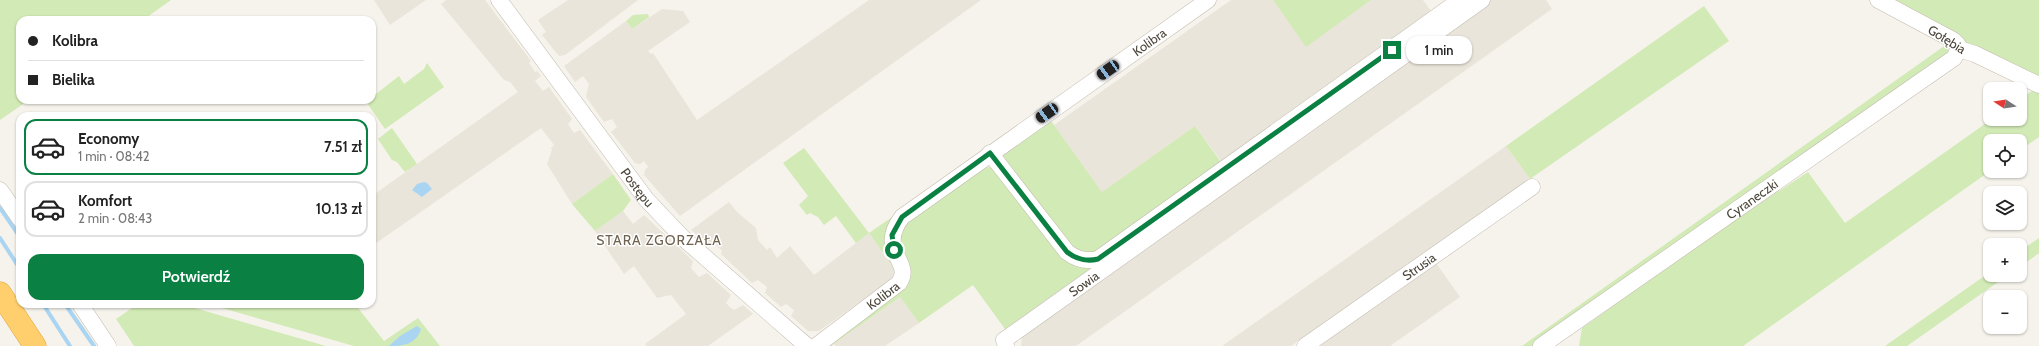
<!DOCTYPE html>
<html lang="pl">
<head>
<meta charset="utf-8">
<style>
  :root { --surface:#fff; --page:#f6f6f6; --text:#222; --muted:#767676; --line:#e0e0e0; --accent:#0b8043 }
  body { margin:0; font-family:Cabin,sans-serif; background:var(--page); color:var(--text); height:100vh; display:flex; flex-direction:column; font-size:15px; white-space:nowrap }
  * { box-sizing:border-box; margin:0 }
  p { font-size:13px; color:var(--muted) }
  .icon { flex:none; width:22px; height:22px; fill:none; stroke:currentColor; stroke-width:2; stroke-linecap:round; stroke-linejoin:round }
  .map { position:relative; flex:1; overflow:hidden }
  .side { position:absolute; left:16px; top:112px; width:360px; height:196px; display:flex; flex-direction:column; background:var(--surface); border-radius:12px; box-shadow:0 1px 3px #0004 }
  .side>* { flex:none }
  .top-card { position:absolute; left:16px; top:16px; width:360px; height:88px; border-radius:12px; box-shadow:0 1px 3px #0004; display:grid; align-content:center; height:88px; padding:0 12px; background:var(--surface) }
  .needle { width:26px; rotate:282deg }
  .controls { position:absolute; left:1983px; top:82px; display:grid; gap:8px }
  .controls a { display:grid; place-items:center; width:44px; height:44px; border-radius:8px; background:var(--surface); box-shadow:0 1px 3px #0004; font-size:20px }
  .end { position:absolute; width:18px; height:18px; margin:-9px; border:5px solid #0b8043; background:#fff; box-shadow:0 0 0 2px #fff }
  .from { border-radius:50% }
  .bubble { position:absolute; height:28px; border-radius:12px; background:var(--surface); box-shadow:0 1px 3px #0004; font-size:13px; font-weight:600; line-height:28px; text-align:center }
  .car { position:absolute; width:12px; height:24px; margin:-12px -6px; border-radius:5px; box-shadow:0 0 3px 1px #0007; background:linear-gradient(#222 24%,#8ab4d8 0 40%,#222 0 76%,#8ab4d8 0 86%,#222 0) }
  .top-card b { display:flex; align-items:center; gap:14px; height:38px; font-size:15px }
  .top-card b+b { border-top:1px solid var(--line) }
  .top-card i { width:10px; height:10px; background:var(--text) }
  ul { padding:7px 0 0; list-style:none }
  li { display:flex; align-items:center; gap:12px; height:56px; margin:0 8px 6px; padding:0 4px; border:2px solid var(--line); border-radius:12px }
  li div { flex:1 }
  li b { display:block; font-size:15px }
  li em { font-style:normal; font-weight:600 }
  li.on { border-color:var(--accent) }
  li>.icon { width:36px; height:36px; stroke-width:1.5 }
  .primary-button { display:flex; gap:8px; margin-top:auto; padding:8px 12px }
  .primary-button a { flex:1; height:46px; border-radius:12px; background:var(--accent); color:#fff; font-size:16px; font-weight:600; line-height:46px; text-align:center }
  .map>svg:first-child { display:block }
</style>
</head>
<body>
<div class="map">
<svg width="2039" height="346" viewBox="0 0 2039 346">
  <rect width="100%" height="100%" fill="#f6f3ec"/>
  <g fill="#eae5da">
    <polygon points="374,0 426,0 390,25"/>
    <polygon points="446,0 485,0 531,61 529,63 535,72 537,71 541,76 535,81 543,91 549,87 572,119 568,124 574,133 580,130 613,174 572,204 547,164 552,150 551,148 554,145 541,128 372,246 372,196 518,92 510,82 504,80 441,4"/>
    <polygon points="568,0 638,0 565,55 559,56 542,35 546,32 538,20"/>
    <polygon points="869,0 981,0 680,216 644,175 645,170 648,167 644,161 640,164 635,163 611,132 617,127 612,119 604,122 586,97 589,84 583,76 575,82 564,66 626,21 632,29 662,9 683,11 690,22 648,51 651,54 653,53 697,120"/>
    <polygon points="1231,0 1273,0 1306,46 1371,0 1423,0 1431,11 1221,161 1195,126 1102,192 1054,125"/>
    <polygon points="1469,0 1546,0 1552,9 1076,346 1021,346 1022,338 1013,325"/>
    <polygon points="1506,146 1530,179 1291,346 1222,346"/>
    <polygon points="729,202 737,212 756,228 758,240 767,250 770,247 777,258 790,246 814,275 869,233 895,270 893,278 819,331 808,331 791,316 794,310 786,304 781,307 765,293 767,287 758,280 752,283 721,254 722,251 714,243 710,246 691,230"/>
    <polygon points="623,211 633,224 644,215 693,261 691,268 699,277 707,273 731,295 726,303 731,308 734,310 743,305 753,314 708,346 647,346 645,344 686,314 671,295 657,298 634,266 624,274 595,231"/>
    <polygon points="1436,263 1460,297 1390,346 1317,346"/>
    <polygon points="900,297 919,323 885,346 835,346 834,344"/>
  </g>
  <g fill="#d2eab5">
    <polygon points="0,0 171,0 143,20 20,20 20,100 29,100 0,120"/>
    <polygon points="1273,0 1371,0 1306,47"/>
    <polygon points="1891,0 2039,0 2039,82 1967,44"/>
    <polygon points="1704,6 1729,41 1530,179 1506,146"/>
    <polygon points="648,14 649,17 632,29 626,21 633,15"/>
    <polygon points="1947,44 1949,52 1534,346 1522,346"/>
    <polygon points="427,63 444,87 385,129 365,100 372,100 372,97 399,76 404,84 424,69"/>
    <polygon points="2035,89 2039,91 2039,137 2020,150 2020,141 1990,141 1990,171 1743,346 1579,346 1582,328 1715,233 1808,172 1845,223 1992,119 2020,119 2020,99"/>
    <polygon points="1049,118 1102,192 1195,126 1223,165 1096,253 1084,253 1074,250 1002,155"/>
    <polygon points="392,128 417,164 405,172 397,162 392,160 378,139"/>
    <path d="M804,148L869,233L895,215C879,243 885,242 895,270L869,233L856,243L836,216L824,225L818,217L810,213L807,215L799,205L808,196L783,163Z"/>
    <polygon points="990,167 997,169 1071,261 1094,266 1005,329 973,285 919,323 900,297 831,346 827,346 902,290 910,278 911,272 898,245 901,227 980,168"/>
    <polygon points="613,174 631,200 623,211 595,231 572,204"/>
    <polygon points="2039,238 2039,253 2020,267 2020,251"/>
    <polygon points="1990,272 1990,275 2008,275 1907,346 1885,346"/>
    <polygon points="138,304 181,304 326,346 134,346 116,319"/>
    <polygon points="218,304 355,304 384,341 418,318 440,346 354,346 215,306"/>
  </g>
  <g fill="#a9d4f2">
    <polygon points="424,182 427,183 432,189 422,197 412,190 417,184"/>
    <path d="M417,326L421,329C416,344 404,346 389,346L400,336Z"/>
  </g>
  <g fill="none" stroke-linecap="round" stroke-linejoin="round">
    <g stroke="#a9d4f2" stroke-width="4">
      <polyline points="0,208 20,237"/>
      <polyline points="0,238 20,269"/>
      <polyline points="43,304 70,346"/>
      <polyline points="65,304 94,346"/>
    </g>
    <g stroke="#c2bbae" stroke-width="17">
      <g id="minor">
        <path id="s1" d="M499,0L646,199L683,238L807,346"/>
        <polyline points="1878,0 1953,40 1958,45 1959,49"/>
        <polyline points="1959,49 1975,54 2039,85"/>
        <path d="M990,153L1067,252C1076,259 1086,262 1098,259L1460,0"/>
        <polyline points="0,190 20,219"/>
        <polyline points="80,304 108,346"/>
        <path id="s2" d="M816,346L899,283C914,262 876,251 902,217L1208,0"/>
        <path id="s3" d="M1006,346L1004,340L1017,331L1482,0"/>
        <path id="s4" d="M1305,346L1532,187"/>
        <path id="s5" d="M1541,346L1954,58L1959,49"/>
      </g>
    </g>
    <g stroke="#e0a43c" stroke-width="23">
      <polyline id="highway" points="0,293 35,346"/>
    </g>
    <use href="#minor" stroke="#fff" stroke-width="16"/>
    <use href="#highway" stroke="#ffcf6e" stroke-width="22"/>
  </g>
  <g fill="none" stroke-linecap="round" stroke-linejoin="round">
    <path stroke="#0b8043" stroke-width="5" d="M894,250L892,235L902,217L990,153L1067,252C1076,259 1086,262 1098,259L1392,50"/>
  </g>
  <g text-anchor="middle" stroke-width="3" stroke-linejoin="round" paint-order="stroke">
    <g font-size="13" fill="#4b4439" stroke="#fff">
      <text transform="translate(1947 39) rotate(32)" y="5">Gołębia</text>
      <text dy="5" stroke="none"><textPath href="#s2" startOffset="478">Kolibra</textPath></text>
      <text dy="5" stroke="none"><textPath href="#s1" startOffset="233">Postępu</textPath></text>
      <text dy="5" stroke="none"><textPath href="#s5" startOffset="257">Cyraneczki</textPath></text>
      <text dy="5" stroke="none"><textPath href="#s4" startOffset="139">Strusia</textPath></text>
      <text dy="5" stroke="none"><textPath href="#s3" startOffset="104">Sowia</textPath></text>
      <text dy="5" stroke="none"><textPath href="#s2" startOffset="84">Kolibra</textPath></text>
    </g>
    <g font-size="14" letter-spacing="1" fill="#6e6250" stroke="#fff">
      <text x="659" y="245">STARA ZGORZAŁA</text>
    </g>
  </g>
</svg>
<div class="controls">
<a><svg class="needle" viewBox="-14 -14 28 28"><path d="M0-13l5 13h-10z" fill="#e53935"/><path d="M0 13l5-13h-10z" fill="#767676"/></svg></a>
<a><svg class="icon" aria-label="locate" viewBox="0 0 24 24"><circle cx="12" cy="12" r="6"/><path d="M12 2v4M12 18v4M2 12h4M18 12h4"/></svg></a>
<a><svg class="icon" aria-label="layers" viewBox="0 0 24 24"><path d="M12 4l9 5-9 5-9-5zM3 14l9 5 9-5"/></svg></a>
<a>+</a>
<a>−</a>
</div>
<i class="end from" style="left:894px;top:250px"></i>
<i class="end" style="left:1392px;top:50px"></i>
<div class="bubble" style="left:1406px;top:36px;width:66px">1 min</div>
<i class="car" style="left:1108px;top:70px;rotate:235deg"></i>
<i class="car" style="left:1047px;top:113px;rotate:235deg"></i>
<div class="top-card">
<b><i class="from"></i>Kolibra</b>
<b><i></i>Bielika</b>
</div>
<section class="side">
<ul>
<li class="on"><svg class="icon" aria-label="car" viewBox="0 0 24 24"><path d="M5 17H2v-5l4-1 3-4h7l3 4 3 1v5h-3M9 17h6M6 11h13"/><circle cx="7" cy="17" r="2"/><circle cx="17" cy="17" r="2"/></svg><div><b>Economy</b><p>1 min · 08:42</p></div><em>7.51 zł</em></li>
<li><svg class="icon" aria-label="car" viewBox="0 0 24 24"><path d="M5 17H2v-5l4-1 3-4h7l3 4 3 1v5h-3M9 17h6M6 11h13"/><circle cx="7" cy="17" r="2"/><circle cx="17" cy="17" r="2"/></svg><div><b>Komfort</b><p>2 min · 08:43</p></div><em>10.13 zł</em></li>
</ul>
<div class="primary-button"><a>Potwierdź</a></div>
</section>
</div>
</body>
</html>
